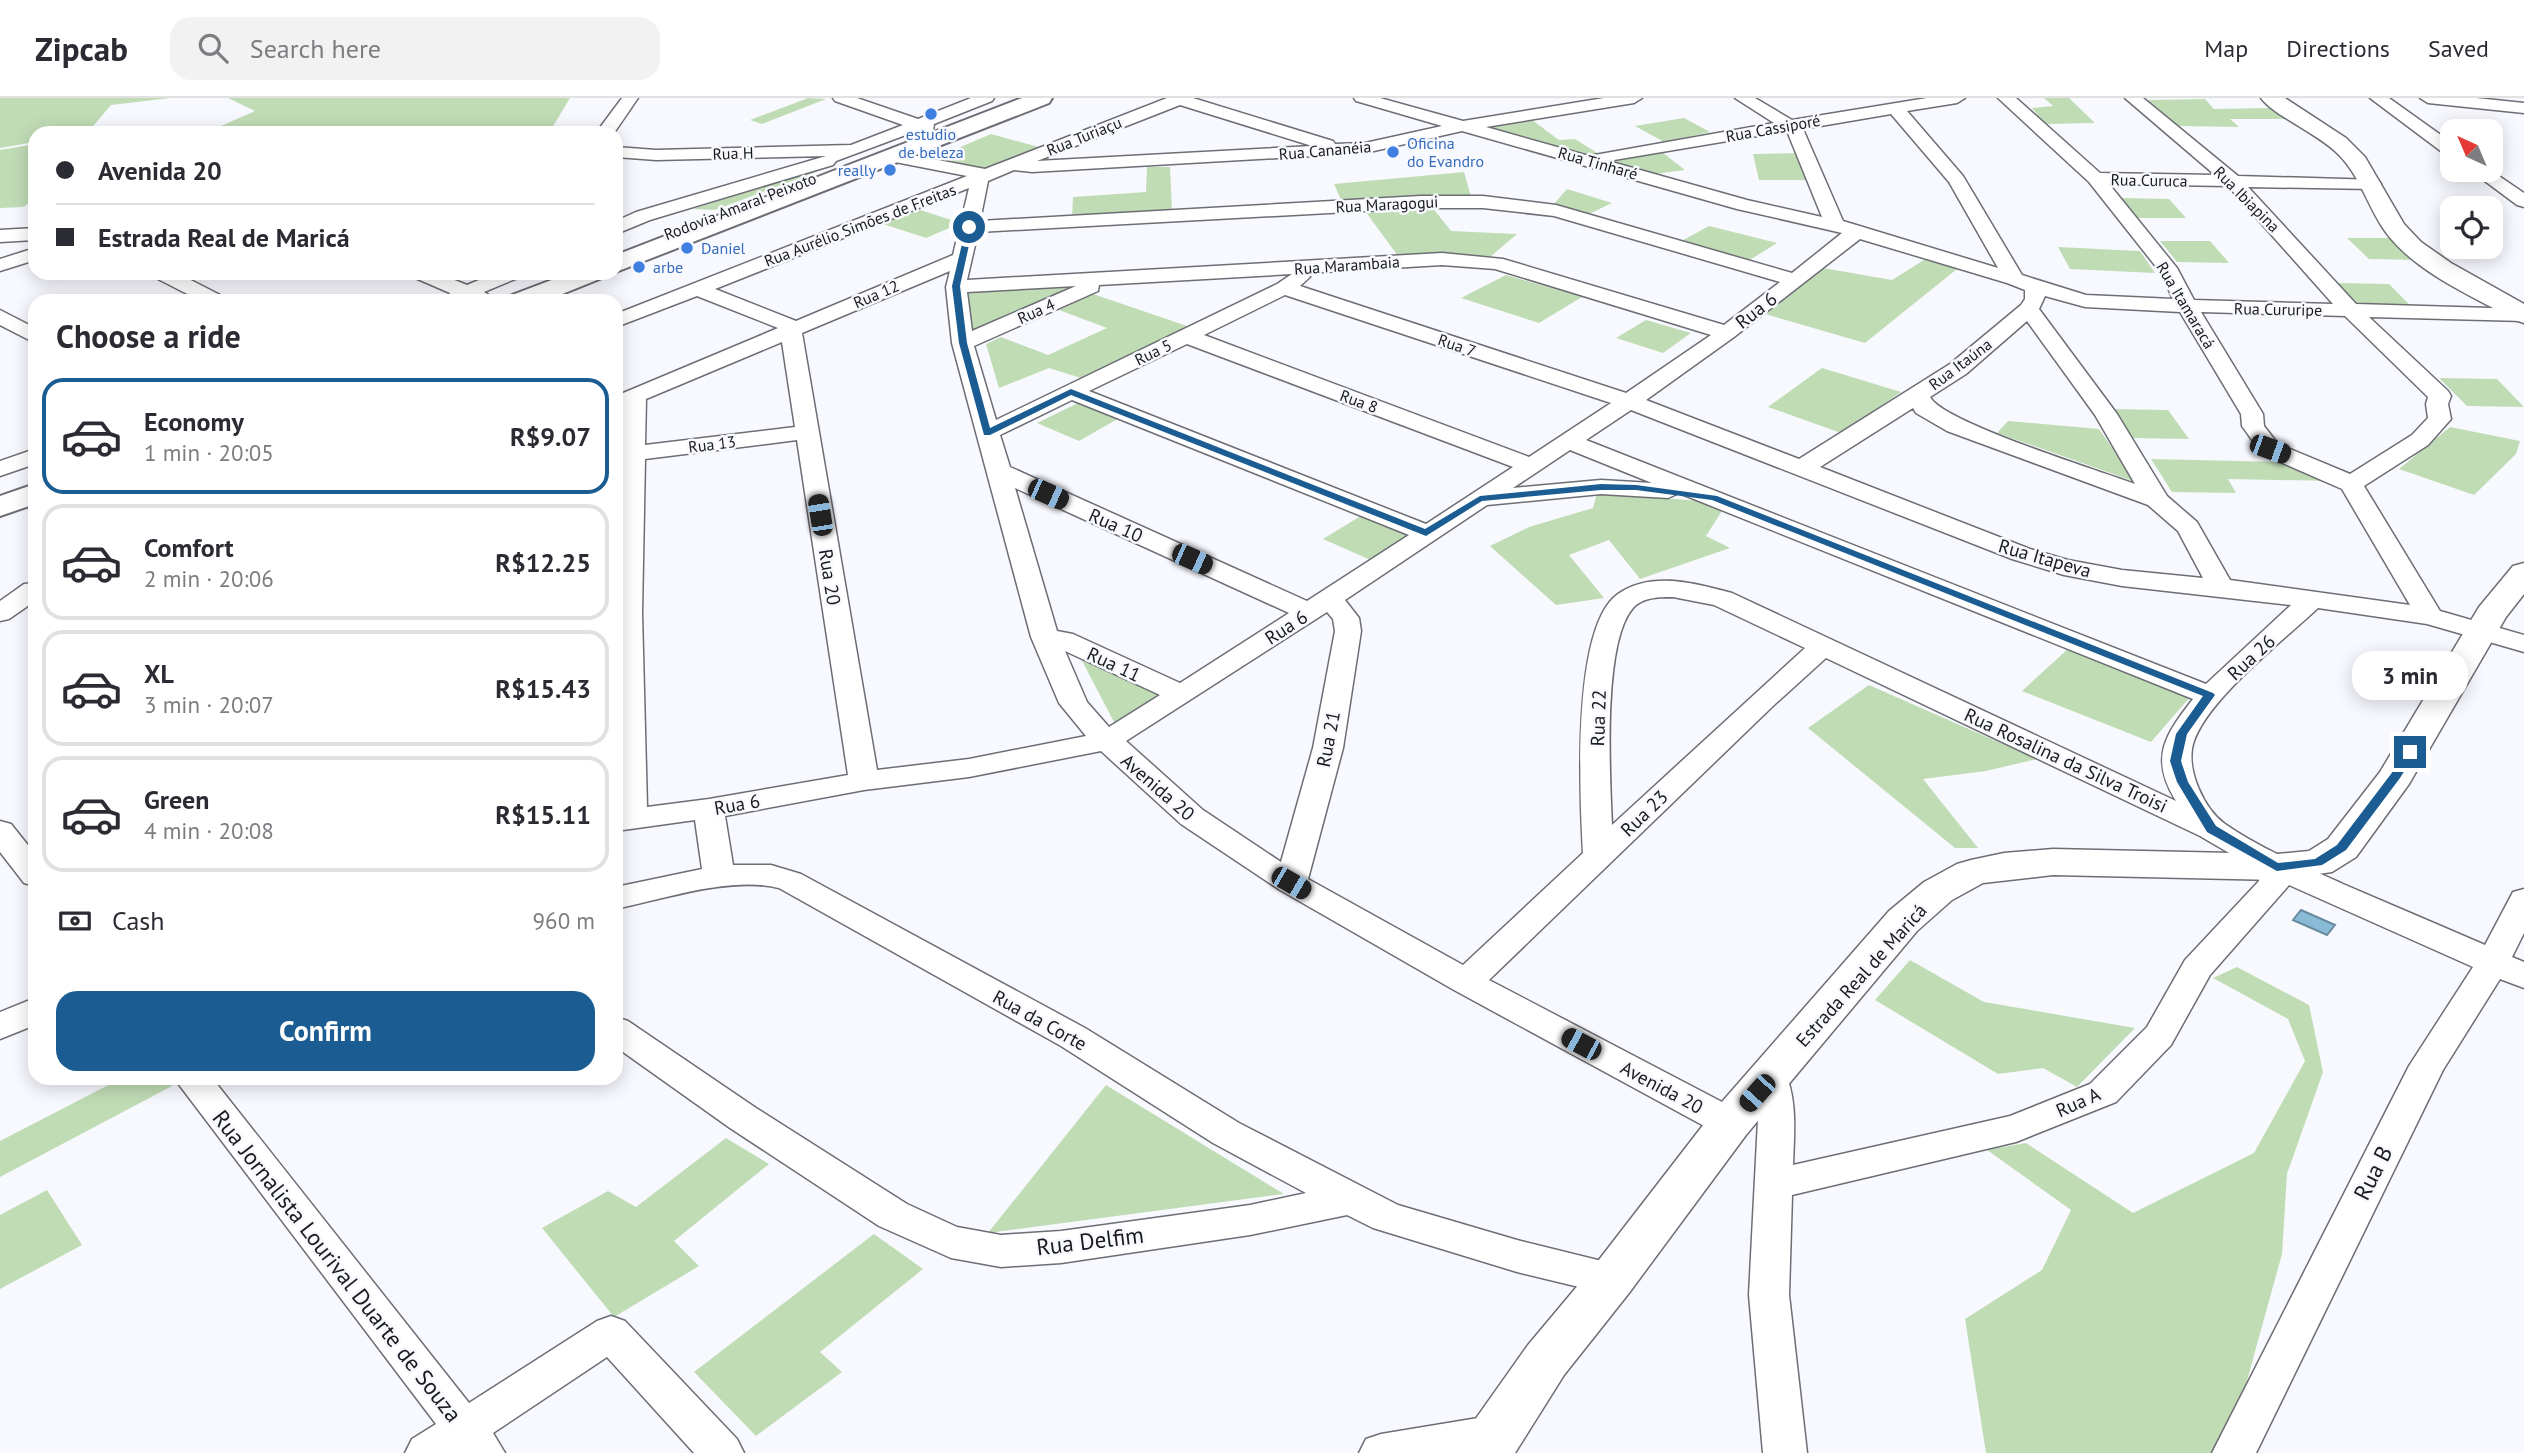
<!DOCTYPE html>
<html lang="en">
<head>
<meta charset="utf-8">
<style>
  :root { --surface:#fff; --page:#f2f2f3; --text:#2b2b33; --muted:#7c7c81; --line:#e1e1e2; --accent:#1b5d92 }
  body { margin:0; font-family:"PT Sans",sans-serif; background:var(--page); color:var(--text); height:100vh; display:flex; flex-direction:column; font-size:26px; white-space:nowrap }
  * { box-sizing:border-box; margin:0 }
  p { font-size:23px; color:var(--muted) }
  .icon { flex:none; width:38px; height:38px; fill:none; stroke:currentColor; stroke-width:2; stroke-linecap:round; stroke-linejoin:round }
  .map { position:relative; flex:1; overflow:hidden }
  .side { position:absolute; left:28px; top:196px; width:595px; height:791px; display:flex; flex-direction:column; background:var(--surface); border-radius:21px; box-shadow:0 4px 18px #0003 }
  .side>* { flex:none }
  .guide { position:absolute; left:28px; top:28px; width:595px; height:154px; border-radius:21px; box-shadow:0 4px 18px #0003; display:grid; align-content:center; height:154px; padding:0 28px; background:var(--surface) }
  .needle { width:46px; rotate:316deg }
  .buttons { position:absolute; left:2440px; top:21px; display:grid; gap:14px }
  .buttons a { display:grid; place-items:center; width:63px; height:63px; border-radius:14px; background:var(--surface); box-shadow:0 4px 18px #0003; font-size:35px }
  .end { position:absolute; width:32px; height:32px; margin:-16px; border:9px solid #1b5d92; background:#fff; box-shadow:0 0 0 4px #fff }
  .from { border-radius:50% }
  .bubble { position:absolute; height:49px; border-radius:21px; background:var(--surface); box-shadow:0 4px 18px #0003; font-size:23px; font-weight:700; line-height:49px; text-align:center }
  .car { position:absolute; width:21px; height:42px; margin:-21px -10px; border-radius:9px; box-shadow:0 0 5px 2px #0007; background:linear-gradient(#222 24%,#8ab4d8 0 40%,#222 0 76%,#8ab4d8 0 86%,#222 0) }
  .guide b { display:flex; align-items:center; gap:24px; height:66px; font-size:26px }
  .guide b+b { border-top:2px solid var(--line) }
  .guide i { width:18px; height:18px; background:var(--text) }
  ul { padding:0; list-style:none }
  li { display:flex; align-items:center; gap:21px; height:116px; margin:0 14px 10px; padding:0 14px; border:4px solid var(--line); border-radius:21px }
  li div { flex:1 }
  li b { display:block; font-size:26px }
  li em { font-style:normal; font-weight:700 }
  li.active { border-color:var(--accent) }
  li>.icon { width:63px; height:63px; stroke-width:1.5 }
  h2 { padding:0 28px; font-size:32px; line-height:84px }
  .pay { display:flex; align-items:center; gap:18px; height:77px; padding:0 28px; font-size:26px }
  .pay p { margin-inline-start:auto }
  .action { display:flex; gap:14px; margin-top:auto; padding:14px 28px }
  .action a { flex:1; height:80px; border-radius:21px; background:var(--accent); color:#fff; font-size:28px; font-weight:700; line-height:80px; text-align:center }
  header { display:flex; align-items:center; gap:42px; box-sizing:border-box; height:98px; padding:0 35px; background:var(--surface); border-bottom:2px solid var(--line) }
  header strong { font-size:33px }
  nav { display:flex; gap:38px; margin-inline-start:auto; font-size:24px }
  .search { width:490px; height:63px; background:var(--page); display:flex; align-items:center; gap:18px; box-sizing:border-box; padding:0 24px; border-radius:21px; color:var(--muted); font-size:26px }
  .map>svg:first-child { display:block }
</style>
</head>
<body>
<header>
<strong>Zipcab</strong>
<div class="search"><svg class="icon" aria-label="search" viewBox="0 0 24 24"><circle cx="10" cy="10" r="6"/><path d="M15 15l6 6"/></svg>Search here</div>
<nav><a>Map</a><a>Directions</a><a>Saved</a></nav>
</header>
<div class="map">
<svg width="2524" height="1355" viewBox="0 0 2524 1355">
  <rect width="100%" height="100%" fill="#f8f9fe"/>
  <g fill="#c0dcb5">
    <polygon points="0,0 170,0 111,7 87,35 35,35 35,44 0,50"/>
    <polygon points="228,0 570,0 549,35 205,35 255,13"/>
    <polygon points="808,0 826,1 762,26 750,22"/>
    <polygon points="2044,0 2069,0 2095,25 2045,26 2032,10 2053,8"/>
    <polygon points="2205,1 2214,11 2270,10 2292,21 2230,21 2239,29 2178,28 2148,2"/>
    <polygon points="1684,20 1710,34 1664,44 1635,28"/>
    <polygon points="1532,22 1559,42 1575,41 1599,56 1587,58 1490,30"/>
    <polygon points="991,36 1042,50 985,71 935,60"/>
    <polygon points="35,46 35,101 23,109 0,110 0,52"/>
    <polygon points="1662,54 1685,72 1655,76 1610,63"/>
    <polygon points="1800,55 1811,82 1759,82 1753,56"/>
    <polygon points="1147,69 1170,69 1172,113 1072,119 1073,99 1146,94"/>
    <polygon points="811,72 816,74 715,112 693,111"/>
    <polygon points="1464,74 1471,99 1342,104 1334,86"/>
    <polygon points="1567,91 1612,105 1589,116 1553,107"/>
    <polygon points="2121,100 2169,101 2186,120 2137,120"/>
    <polygon points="1432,109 1451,133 1517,136 1490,159 1457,155 1398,158 1365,113"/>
    <polygon points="917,111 961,125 926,140 880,125"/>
    <polygon points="1709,128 1777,145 1748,163 1676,146"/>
    <polygon points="2347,140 2397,140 2420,162 2369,161"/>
    <polygon points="2160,143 2210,143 2229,165 2177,164"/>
    <polygon points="2058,149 2140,153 2155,175 2070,171"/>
    <polygon points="1927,160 1957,171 1865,245 1765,216 1823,170 1892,182"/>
    <polygon points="1506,177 1582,199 1539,225 1461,200"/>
    <polygon points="1077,184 1077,188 974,235 971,233 967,191"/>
    <polygon points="2337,185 2389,186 2413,210 2359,209"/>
    <polygon points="1093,196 1190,229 1084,281 1049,270 999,290 986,246 1001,239 1048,257 1107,230 1059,212"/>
    <polygon points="1646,222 1691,235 1663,255 1616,240"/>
    <polygon points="1822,270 1901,294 1841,335 1768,309"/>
    <polygon points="2439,280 2497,281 2524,309 2467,308"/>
    <polygon points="1080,304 1121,319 1079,343 1037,325"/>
    <polygon points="2109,311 2168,312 2189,341 2129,340"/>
    <polygon points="2008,323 2099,331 2136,384 1997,335"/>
    <polygon points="2450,329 2520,343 2516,356 2474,397 2399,371"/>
    <polygon points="2151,361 2283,364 2333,383 2228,381 2236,395 2172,394"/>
    <polygon points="1597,395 1727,405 1706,438 1730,450 1640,481 1609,442 1569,457 1604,500 1556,507 1490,448 1529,429 1593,410"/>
    <polygon points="1364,416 1414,435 1375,464 1323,441"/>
    <polygon points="2069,550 2190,599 2151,644 2022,593"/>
    <polygon points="1078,555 1165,597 1115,626"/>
    <polygon points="1869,587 2037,661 1986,673 1923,681 1978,750 1955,750 1808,630"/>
    <polygon points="1910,862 1984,904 2135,930 2077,989 2043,970 1998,976 1875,902"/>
    <polygon points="2237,869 2309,907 2323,974 2287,1076 2282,1156 2227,1355 1986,1355 1965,1221 2042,1172 2071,1112 1987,1052 2026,1045 2133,1115 2254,1055 2305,963 2288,921 2213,880"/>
    <polygon points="122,980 166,980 172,988 0,1079 0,1043"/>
    <polygon points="1106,987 1284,1096 988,1135"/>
    <polygon points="726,1040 769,1066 674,1143 699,1168 614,1219 542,1130 608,1093 636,1109"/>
    <polygon points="47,1092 82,1147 0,1191 0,1117"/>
    <polygon points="874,1136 923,1171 820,1254 842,1274 756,1338 694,1274"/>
  </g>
  <polygon fill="#8abbd6" stroke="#688b9f" stroke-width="2" points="2301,812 2335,827 2327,837 2293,822"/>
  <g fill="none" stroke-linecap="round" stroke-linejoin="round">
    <g stroke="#6d6d75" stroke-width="3">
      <g id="minor">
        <polygon points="622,0 638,0 614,35 596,35"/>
        <polygon points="833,0 857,0 918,21 971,0 994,0 992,3 934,26 933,33 919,32 836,63 833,67 650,122 616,136 616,123 636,114 826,58 656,62 616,59 616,49 656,52 851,47 903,27 835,3"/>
        <path d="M1167,0H1193L1333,43L1335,46L1365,45L1442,28L1356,3L1354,0H1380L1463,23L1604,0H1642L1634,5L1486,29L1589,58L1774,25L1735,0H1755L1792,22L1927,0H1965L1957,5L1907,13L1963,78L2022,177L2086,197L2173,201L2161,175L2089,84L1998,0H2016L2100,75L2215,77L2125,0H2143L2238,78L2378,82L2381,86L2372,91L2248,89L2356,206L2524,211V223L2369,219L2448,293L2451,298L2448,306L2451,321L2428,347L2364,388L2440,513L2524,537V554L2427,526L2318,510C2284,542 2206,602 2193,646C2186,672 2204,711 2225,726C2261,751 2303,768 2343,786C2390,806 2438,827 2485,847L2513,794L2524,791V835L2512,859L2524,864V890L2500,881L2443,972L2256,1355H2212L2409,968L2473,869L2289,787L2210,877L2171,947L2116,1004L2016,1044L1792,1097L1789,1197L1807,1355H1763L1749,1197L1758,1022L1752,980L1757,971L1770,967L1783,971C1798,998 1794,1036 1793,1067L2010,1018L2090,986L2147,929L2185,862L2259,783L2260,773L2200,738L1826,560L1774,607L1489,882L1743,1015L1748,1025L1743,1035L1730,1039L1717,1035L1454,892L1280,792L1181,726L1101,653L969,679L864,692L725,718L733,767H771L801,776L1085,930L1239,1025L1398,1107L1517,1142L1626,1169L1632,1181L1626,1193L1612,1197L1517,1174L1373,1130L1347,1117L1250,1137L1061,1165L1001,1169L951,1160L879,1128L730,1030L616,949V919L628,923L756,1010L907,1106L957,1129L1001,1137L1061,1133L1250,1107L1306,1095L1213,1045L1061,948L779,790C732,778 663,801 616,811V789L702,771L695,722L616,733V508L621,364L616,365V351L622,350L623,311L616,313V298L778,230L697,198L616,229V216L967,78L885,62L882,58L885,54L891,53L985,71ZM1180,7L1312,48L1037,63ZM1891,16L1949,84L1998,170L1843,123L1803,31ZM1462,33L1737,111L1842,135L1792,175L1556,107L1483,98H1421L980,123L988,83L1014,72L1032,74L1365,55ZM1787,33L1822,119L1747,102L1608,63ZM2109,86L2228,88L2333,206L2194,202L2177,170ZM969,90L953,157L796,223L715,191ZM1421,110H1483L1554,118L1780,184L1724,227L1503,161L1442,155L967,182L978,134ZM1860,141L2007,185L2025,192V201L2021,207L1950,266L1799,361L1646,302L1734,239ZM1442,167L1495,171L1711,237L1626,295L1300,188L1310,179L1307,175ZM950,173L946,189L952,245L1031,539L1059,605L1086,638L969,661L877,672L802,235ZM1292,176L1277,186L996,322L974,248L1098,193L1099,187ZM1076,188L972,233L967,194ZM1285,197L1611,305L1529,359L1204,237ZM2045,198L2085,209L2180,214L2241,316L2242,328L2262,356L2342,391L2410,507L2230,482L2197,424L2167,398L2117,316L2039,211ZM2201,214L2345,218L2428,299L2426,306L2428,320L2412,337L2350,376L2278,346L2264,328L2263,316ZM2027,223L2095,317L2135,386C2100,373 1942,324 1930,299L1966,276ZM782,244L795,329L645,347L646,301ZM1187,246L1513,369L1426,426L1089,293ZM1072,302L1409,437L1307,503L1010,369L1000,337ZM1913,310L1916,315L1947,333L2148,407L2178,433L2203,480L2122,472L2068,462L2030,451L1820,369ZM1631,312L2012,461L2064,477L2122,488L2291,507L2206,586L1586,342ZM797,342L848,677L709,701L647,709L642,515L645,361ZM1570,352L1652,385L1601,382L1513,390ZM1015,390L1289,515L1180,585L1073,536L1057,533ZM1679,395L2193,601C2165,637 2149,660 2176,703L1732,495C1697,486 1652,472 1618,496C1571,529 1580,700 1583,755L1463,867L1308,781L1343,650L1361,533L1359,520L1345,502L1487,407L1601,396L1668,400ZM1673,499L1714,507L1805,550L1612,727C1610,681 1602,545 1633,510C1643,499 1659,499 1673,499ZM1327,514L1333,521L1335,533L1313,650L1281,764L1203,712L1126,643ZM1065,553L1160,597L1109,629L1087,604Z"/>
        <polygon points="2370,0 2389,0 2452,45 2452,58 2446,57"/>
        <polygon points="2420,0 2476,0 2524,5 2524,15 2428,5"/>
        <polygon points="2470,72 2490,72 2524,95 2524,109 2517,107"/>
        <polygon points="35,130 35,142 0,144 0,132"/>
        <polygon points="35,150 35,162 0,173 0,161"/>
        <polygon points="151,175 177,175 224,199 227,203 201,203 154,179"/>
        <polygon points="410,175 437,175 467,187 496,175 523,175 520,179 484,194 498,203 451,202 448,198 450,195 413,179"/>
        <polygon points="0,212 35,230 35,245 0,227"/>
        <polygon points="35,351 35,366 0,378 0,363"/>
        <polygon points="35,485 35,503 9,521 0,523 0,503 24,486"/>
        <polygon points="0,723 11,726 35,756 35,788 24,785 0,754"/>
        <polygon points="35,900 35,927 0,941 0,914"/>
        <polygon points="174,980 212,980 469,1305 597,1223 611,1218 625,1223 737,1341 744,1355 694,1355 607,1259 493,1335 505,1355 405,1355 412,1341 436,1326"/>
        <polygon points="1496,1317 1511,1323 1517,1336 1511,1349 1496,1355 1359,1355 1366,1341 1381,1336"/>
      </g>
    </g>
    <g stroke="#6d6d75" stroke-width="3">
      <g id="major">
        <path d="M2261,0H2285L2346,40L2365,59L2404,126L2421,144L2451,165L2524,206V225L2515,222C2475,199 2425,179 2393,143C2370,118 2363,81 2339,57C2319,36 2274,18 2261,0Z"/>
        <polygon points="2524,465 2524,496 2506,519 2409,686 2356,759 2332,774 2277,782 2053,777 1983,785 1952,802 1917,833 1746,1037 1629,1195 1564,1277 1515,1355 1461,1355 1477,1319 1528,1247 1595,1167 1714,1013 1889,813 1924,784 1957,766 1971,762 2004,755 2053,751 2277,756 2309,753 2328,741 2380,674 2479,509 2513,468"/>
      </g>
    </g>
    <g stroke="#6d6d75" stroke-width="4">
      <g id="highway">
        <polygon points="1022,0 1052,0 1049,5 616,174 616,157"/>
        <polygon points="570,175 606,175 602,180 545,203 508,203 512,197"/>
        <polygon points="35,386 35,406 0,418 0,398"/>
      </g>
    </g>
    <use href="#minor" fill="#fff" fill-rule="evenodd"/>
    <use href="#major" fill="#fff" fill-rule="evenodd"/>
    <use href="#highway" fill="#fff" fill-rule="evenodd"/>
  </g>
  <polygon fill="#1b5d92" points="969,127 973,129 960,188 967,245 990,330 1071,291 1425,431 1480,398 1601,386 1636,387 1717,398 2213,595 2215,597 2187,636 2181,663 2188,684 2216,728 2278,765 2315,761 2337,747 2391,676 2406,651 2416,654 2400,680 2346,752 2322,767 2277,773 2207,734 2177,684 2170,663 2176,636 2203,598 1712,402 1636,392 1601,392 1482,403 1426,438 1071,297 990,337 984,337 959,245 952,188 966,129"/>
  <g fill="#3f7fe0" stroke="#f8f9fe" stroke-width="2.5">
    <circle cx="931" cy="16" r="7"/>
    <circle cx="1393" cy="54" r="7"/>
    <circle cx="890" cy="72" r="7"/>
    <circle cx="687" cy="150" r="7"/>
    <circle cx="639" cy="169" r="7"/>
  </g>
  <g text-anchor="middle" stroke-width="5" stroke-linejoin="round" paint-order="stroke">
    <g font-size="16" fill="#1a1b1e" stroke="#f8f9fe">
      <text transform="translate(1773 30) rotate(-10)" y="6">Rua Cassiporé</text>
      <text transform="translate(1084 38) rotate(-22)" y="6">Rua Turiaçu</text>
      <text transform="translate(1325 52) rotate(-5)" y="6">Rua Cananéia</text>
      <text transform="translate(733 55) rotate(-2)" y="6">Rua H</text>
      <text transform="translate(1598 65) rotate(16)" y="6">Rua Tinharé</text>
      <text transform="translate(2149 82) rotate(1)" y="6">Rua Curuca</text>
      <text transform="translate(2247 101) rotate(45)" y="6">Rua Ibiapina</text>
      <text transform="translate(1387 106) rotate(-3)" y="6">Rua Maragogui</text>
      <text transform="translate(740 108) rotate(-21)" y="6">Rodovia Amaral Peixoto</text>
      <text transform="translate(860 127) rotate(-21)" y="6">Rua Aurélio Simões de Freitas</text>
      <text transform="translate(1347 167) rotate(-4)" y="6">Rua Marambaia</text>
      <text transform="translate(876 196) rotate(-23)" y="6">Rua 12</text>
      <text transform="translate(2186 207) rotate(59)" y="6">Rua Itamaracá</text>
      <text transform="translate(2278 211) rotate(1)" y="6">Rua Cururipe</text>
      <text transform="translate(1036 213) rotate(-24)" y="6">Rua 4</text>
      <text transform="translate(1457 247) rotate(19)" y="6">Rua 7</text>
      <text transform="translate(1153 254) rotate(-26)" y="6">Rua 5</text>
      <text transform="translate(1960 266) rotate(-37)" y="6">Rua Itaúna</text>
      <text transform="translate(1359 303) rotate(20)" y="6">Rua 8</text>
      <text transform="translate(712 346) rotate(-7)" y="6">Rua 13</text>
    </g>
    <g font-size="16" fill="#366cbe" stroke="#f8f9fe" text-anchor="start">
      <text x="931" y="42" text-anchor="middle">estudio<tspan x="931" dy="18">de beleza</tspan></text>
      <text x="1407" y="51">Oficina<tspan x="1407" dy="18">do Evandro</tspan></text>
      <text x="876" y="78" text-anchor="end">really</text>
      <text x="701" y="156">Daniel</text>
      <text x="653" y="175">arbe</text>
    </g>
    <g font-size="19" fill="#1a1b1e" stroke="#f8f9fe">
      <text transform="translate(1756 212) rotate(-38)" y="7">Rua 6</text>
      <text transform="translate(1116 427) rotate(24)" y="7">Rua 10</text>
      <text transform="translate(2045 460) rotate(16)" y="7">Rua Itapeva</text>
      <text transform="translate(830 479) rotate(81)" y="7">Rua 20</text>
      <text transform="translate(1286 529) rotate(-33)" y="7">Rua 6</text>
      <text transform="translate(2251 559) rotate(-43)" y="7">Rua 26</text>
      <text transform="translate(1114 566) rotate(25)" y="7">Rua 11</text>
      <text transform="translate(1598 620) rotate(-88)" y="7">Rua 22</text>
      <text transform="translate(1328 641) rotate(-79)" y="7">Rua 21</text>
      <text transform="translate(2066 662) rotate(25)" y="7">Rua Rosalina da Silva Troisi</text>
      <text transform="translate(1158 689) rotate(41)" y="7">Avenida 20</text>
      <text transform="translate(737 706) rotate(-10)" y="7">Rua 6</text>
      <text transform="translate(1644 715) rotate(-44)" y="7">Rua 23</text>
      <text transform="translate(1861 877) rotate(-48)" y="7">Estrada Real de Maricá</text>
      <text transform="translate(1040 922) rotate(29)" y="7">Rua da Corte</text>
      <text transform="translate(1662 989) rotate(28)" y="7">Avenida 20</text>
      <text transform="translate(2078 1004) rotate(-24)" y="7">Rua A</text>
    </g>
    <g font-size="23" fill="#1a1b1e" stroke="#f8f9fe">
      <text transform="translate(2373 1075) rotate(-63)" y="8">Rua B</text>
      <text transform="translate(1090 1143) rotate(-7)" y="8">Rua Delfim</text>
      <text transform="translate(337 1168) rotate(52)" y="8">Rua Jornalista Lourival Duarte de Souza</text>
    </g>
  </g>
</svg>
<div class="buttons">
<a><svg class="needle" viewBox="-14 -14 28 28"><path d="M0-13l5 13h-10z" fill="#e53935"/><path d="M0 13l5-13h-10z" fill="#7c7c81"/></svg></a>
<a><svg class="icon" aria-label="locate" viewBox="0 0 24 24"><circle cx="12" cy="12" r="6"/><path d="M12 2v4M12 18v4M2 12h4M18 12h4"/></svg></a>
</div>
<i class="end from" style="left:969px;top:129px"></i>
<i class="end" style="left:2410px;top:654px"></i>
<div class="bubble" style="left:2352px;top:553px;width:116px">3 min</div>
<i class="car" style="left:2270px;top:351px;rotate:110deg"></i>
<i class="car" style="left:1048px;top:396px;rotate:114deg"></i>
<i class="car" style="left:820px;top:417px;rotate:351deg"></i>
<i class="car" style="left:1192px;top:461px;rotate:114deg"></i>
<i class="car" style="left:1291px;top:785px;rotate:120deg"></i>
<i class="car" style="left:1581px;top:946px;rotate:298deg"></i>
<i class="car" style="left:1757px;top:995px;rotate:222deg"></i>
<div class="guide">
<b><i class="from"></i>Avenida 20</b>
<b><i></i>Estrada Real de Maricá</b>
</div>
<section class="side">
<h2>Choose a ride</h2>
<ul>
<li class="active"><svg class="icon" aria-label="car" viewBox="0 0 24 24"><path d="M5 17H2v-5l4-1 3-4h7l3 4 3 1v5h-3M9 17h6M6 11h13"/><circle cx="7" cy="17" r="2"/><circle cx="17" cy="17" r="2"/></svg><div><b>Economy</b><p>1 min · 20:05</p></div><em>R$9.07</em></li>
<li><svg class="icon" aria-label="car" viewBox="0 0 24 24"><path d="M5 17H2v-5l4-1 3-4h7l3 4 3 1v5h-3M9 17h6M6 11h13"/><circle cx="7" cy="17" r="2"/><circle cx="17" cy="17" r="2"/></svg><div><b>Comfort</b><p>2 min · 20:06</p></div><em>R$12.25</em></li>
<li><svg class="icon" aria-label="car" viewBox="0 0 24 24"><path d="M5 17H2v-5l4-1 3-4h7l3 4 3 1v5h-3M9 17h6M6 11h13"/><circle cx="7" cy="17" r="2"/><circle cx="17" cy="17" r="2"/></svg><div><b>XL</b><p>3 min · 20:07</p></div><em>R$15.43</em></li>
<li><svg class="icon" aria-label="car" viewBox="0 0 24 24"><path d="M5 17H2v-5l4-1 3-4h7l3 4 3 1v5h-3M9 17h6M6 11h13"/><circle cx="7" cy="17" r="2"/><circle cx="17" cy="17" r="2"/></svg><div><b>Green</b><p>4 min · 20:08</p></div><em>R$15.11</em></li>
</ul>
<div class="pay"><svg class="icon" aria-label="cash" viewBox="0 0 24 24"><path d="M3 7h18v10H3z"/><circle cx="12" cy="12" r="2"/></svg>Cash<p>960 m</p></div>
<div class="action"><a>Confirm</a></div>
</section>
</div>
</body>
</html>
